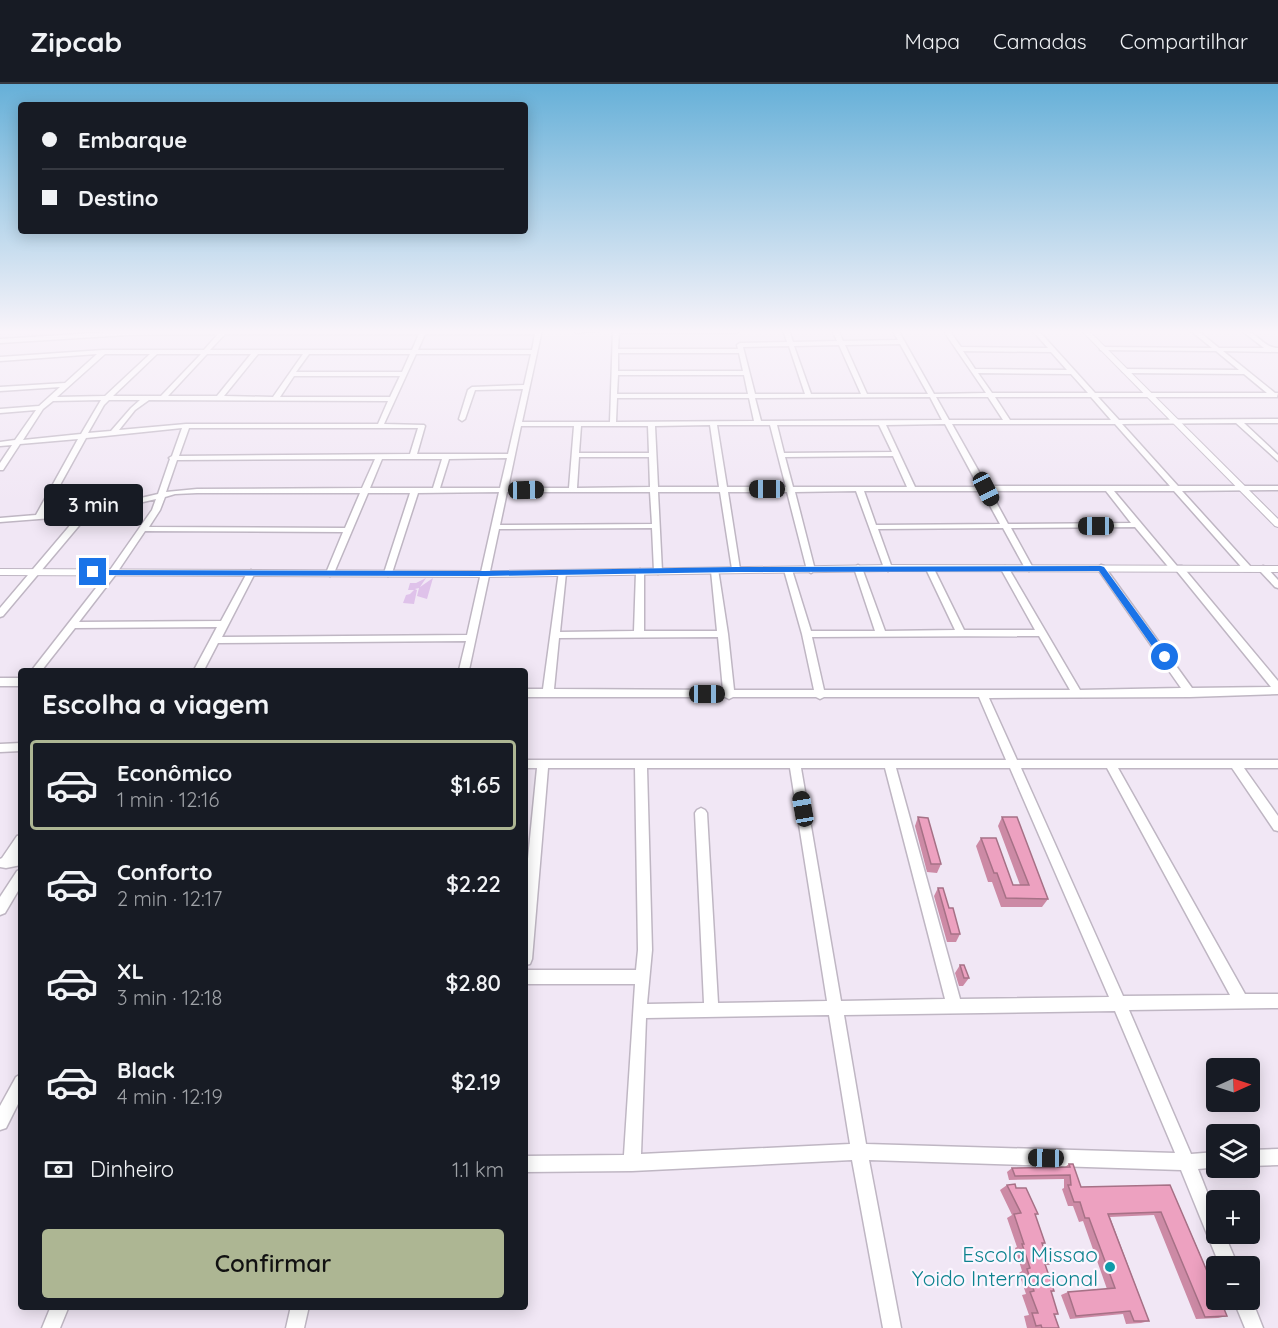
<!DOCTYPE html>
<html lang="pt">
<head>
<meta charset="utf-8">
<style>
  :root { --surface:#171b24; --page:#242831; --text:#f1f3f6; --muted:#9ea1a6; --line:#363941; --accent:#adb693 }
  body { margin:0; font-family:Quicksand,sans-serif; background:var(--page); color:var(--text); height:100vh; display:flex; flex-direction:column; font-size:22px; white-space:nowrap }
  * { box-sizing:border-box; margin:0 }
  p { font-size:20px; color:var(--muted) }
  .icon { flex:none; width:33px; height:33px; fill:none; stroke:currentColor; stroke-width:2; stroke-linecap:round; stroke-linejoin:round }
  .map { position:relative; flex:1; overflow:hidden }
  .sheet { position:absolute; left:18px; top:584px; width:510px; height:642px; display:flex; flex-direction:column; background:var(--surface); border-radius:6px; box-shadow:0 3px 15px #0003 }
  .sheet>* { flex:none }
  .banner { position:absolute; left:18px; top:18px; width:510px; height:132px; border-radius:6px; box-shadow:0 3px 15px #0003; display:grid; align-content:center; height:132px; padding:0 24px; background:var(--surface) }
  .needle { width:39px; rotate:87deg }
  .controls { position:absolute; left:1206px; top:974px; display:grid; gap:12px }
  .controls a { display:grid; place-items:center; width:54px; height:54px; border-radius:6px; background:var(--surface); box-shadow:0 3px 15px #0003; font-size:30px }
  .end { position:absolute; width:27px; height:27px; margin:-14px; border:8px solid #1a73e8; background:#fff; box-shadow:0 0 0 3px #fff }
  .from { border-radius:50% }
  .bubble { position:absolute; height:42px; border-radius:6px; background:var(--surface); box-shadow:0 3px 15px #0003; font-size:20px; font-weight:600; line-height:42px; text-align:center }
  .car { position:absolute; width:18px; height:36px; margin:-18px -9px; border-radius:8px; box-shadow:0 0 4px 2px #0007; background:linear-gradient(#222 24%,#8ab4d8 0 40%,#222 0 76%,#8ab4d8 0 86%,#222 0) }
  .banner b { display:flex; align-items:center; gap:21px; height:57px; font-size:22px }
  .banner b+b { border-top:2px solid var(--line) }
  .banner i { width:15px; height:15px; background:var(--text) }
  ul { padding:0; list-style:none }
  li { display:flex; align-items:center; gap:18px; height:90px; margin:0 12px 9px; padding:0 12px; border:3px solid transparent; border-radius:6px }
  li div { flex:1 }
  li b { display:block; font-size:22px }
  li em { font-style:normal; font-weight:600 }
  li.selected { border-color:var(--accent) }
  li>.icon { width:54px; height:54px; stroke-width:1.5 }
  h2 { padding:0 24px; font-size:27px; line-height:72px }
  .pay { display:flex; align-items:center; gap:15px; height:66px; padding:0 24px; font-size:22px }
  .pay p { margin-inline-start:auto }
  .button { display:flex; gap:12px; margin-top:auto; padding:12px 24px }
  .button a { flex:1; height:69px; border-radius:6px; background:var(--accent); color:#111; font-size:24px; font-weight:600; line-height:69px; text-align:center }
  header { display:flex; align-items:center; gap:36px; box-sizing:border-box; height:84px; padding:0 30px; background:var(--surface); border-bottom:2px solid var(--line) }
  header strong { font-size:28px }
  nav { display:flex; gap:33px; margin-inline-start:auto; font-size:21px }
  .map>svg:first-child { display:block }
</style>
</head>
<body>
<header>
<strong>Zipcab</strong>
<nav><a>Mapa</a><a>Camadas</a><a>Compartilhar</a></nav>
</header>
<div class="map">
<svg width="1278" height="1244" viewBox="0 0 1278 1244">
  <rect width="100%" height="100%" fill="#f1e7f5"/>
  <polygon fill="#dfc2ea" points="426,494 420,503 433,494 427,515 417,512 419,504 415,505 417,506 414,520 403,519 406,511 410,510 414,506 408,506 410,499 416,499"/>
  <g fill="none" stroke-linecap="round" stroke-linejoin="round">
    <g stroke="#bfb6c3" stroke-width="3">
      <g id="minor">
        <path d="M542,246L522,338H610L613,246L740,247L737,249H619L618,265H738L737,261L740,259L787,258L783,246H789L793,258L837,257L832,246H838L843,257L898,256L892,246H898L934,310L986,309L943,246H949L961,263L1048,264L1032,246H1038L1095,309H1267L1244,290L1125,289L1122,287L1125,285L1239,286L1216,267L1100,266V264L1102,263L1212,264L1190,246H1197L1219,264H1264L1241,246C1256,246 1263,264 1278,264V268L1223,267L1275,309H1278L1277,313H1098L1119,336L1278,335V339H1244L1278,371V377L1236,339L1122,340L1178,402H1278V406L1182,407L1251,483V487H1245L1174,407H1114L1177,482H1182L1278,597V610L1190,613L989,614L1017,676H1278V684H1244L1278,732V747L1274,746L1232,684H1118L1245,910H1278V924L1129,926L1191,1070L1216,1068V1083H1219L1198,1085L1216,1131V1149H1224L1238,1182H1220L1181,1086L869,1076L901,1244H883L852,1076L632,1087L525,1088V1072L624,1071L635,900H525V886H636L638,866L635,684H548L532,875L530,880L525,881V805L537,684H525V676H1006L979,613H824L820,615L816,613H733L729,615L725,613H525V605H543L559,487H565L566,489L560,548L634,547L636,488L640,485L644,488V547H717L711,487L712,485H718L728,550L734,606H814L802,550L784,486L785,484H791L792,486L811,547H875L854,484L858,481L862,484L885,547L955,546L926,485L930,482L934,485L964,546H1035L1001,485L1005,482L1009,485L1080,606L1181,604L1097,484L1101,481L1104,482L1192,604L1271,603L1176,486H1171L1135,443L1011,444L1033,484L1029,487L1025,484L1003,444L878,445L892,484L888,487L884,484L856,407L795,408L815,486L811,489L807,486L787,408H728L740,485L736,488L732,485L720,408H658L662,487L658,490L654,487L652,444L499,445L469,586H459L466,557L218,559L204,586H194L217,543L75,544L42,586H32L110,486L152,426L156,415L88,431L3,532L0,533V524L78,432L0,438V434L36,431L78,355L20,360L3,386H0V379L12,361L0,362V358L15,356L36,326L0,329V325L39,322L60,303L0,307V303L65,299L97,270L0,277V273L103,266H204L218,250L126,251L0,259V255L126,247ZM225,250H419L412,266H210ZM425,250H535L532,266H418ZM900,260L928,310H867L845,261ZM839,261L861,310H811L794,262ZM789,262L805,310H755L743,263ZM963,267L1051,268L1067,286L975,285ZM618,269H739L743,287H618ZM105,270H150L105,312L57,313ZM157,270H201L161,312H113ZM207,270H251L217,312H168ZM258,270H303L273,313L224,312ZM309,270H410L402,288H296ZM416,270H531L524,301L472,303L468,306L459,335L462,337L465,335L475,306L523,305L508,370H417L425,342L424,341L384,340ZM978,289L1071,290L1088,309H992ZM618,291H744L748,310H617ZM294,292H400L390,313H280ZM930,313L942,336L761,337L755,314ZM936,313H988L1003,336H949ZM995,313H1091L1111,336H1010ZM617,314H749L754,337L616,338ZM101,316L81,350L23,356L43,325L53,317ZM109,316H140L131,324L111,347L88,349L104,321ZM149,316L388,317L378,340H186L119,346L135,326ZM945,340L979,403H915L886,341ZM952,340H1115L1170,402H987ZM710,341L719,403H658L655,342ZM717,341H770L786,403H727ZM777,341H879L892,368L784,369ZM521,342H574L569,404H508ZM581,342H648L649,369H579ZM182,344L172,372L169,374L170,375L158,410L85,427L44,430L86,354ZM189,344H418L410,370L179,372ZM893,372L907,403H793L785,373ZM579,373H649L650,403L577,404ZM507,374L500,404H440L449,375ZM375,375L362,404L197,405L166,408L177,376ZM382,375H442L433,404H370ZM864,407H982L1000,440L876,441ZM990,407H1106L1131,439L1008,440ZM499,408L467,551L222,553L255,489L251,486L247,489L221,537L79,538L116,490L145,447L343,448L326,489L330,492L334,489L368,409H410L384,489L388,492L392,489L418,409ZM507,408H650L652,440L500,441ZM197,409H360L345,444L149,443L160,426L165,413L175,410ZM1039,552L1070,606H824L812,553ZM718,553L723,606L554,605L559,554ZM647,684H790L827,917L718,919L707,729L705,726L701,724L697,726L695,729L704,919L647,920L652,866ZM801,684H885L945,915L841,917ZM896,684H1010L1109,913L960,915ZM1021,684H1107L1230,911L1123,912ZM1115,927L1175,1069L866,1060L844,931ZM829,931L850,1060L641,1070L646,934Z"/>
        <polygon points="574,246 607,246 576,249"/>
        <polygon points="1263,482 1266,483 1278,496 1278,504 1275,503 1260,487 1259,485"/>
        <rect x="0" y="594" width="21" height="8"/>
        <polygon points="21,659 21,667 0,668 0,660"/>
        <polygon points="21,751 21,766 18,771 21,771 21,781 6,784 0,783 0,775 2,774 17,752"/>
        <polygon points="21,785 21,802 5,829 0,831 0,813 17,787"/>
        <polygon points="21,990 21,1014 6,1044 0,1046 0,1022 16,993"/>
        <polygon points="1278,1065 1278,1081 1250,1082 1250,1066"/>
        <polygon points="1250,1211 1263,1244 1245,1244 1233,1215 1250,1215"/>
        <polygon points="51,1222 69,1222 60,1244 42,1244"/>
        <polygon points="291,1222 309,1222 304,1244 286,1244"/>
      </g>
    </g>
    <g stroke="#bfb6c3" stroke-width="2">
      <g id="tertiary">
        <polygon points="1081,246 1088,246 1278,435 1278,443 1275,442"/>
        <polygon points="888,481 1278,482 1278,488 888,487 485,493 0,491 0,485 485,487"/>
      </g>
    </g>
    <use href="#minor" fill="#fff" fill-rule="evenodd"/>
    <use href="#tertiary" fill="#fff" fill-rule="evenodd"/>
  </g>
  <g fill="#cc8aa5">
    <polygon points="918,733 941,780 937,789 927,788 915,742"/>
    <polygon points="1002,733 1048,815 1042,823 1001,823 992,798 988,798 976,762 981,754 1013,801 1020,801 998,742"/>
    <polygon points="938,804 949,824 960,850 956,858 947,858 934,812"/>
    <polygon points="960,881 969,894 963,902 959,902 955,889"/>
    <polygon points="1069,1080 1081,1103 1170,1101 1227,1232 1218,1234 1196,1235 1154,1131 1110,1133 1149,1237 1141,1239 1126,1240 1123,1230 1070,1235 1061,1211 1068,1208 1107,1205 1083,1137 1079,1138 1073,1122 1068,1122 1062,1105 1064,1104 1064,1095 1009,1096 1007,1088 1012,1084 1065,1083"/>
    <polygon points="1007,1101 1016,1104 1038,1130 1035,1131 1045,1159 1042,1161 1049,1180 1045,1181 1054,1207 1051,1208 1058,1230 1055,1231 1059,1244 1027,1244 1024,1232 1029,1231 1022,1211 1026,1210 1019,1189 1022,1187 1015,1164 1017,1163 1007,1134 1012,1131 1000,1106"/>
  </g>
  <g fill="#eda1c0" stroke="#a67186" stroke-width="1.5">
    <polygon points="918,733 928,734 941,780 931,780"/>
    <polygon points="1002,733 1017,733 1048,815 1006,814 997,789 994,789 981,754 996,754 1013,801 1029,801"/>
    <polygon points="938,804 943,804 949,824 953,824 960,850 951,850"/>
    <polygon points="960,881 964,881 969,894 964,894"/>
    <polygon points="1069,1080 1073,1080 1081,1103 1170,1101 1216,1208 1216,1215 1220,1215 1227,1232 1205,1233 1161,1128 1108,1130 1149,1237 1134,1237 1130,1227 1076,1232 1068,1208 1115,1204 1089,1134 1085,1134 1080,1118 1074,1118 1068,1101 1071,1101 1070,1091 1015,1092 1012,1084 1070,1083"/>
    <polygon points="1015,1100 1016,1104 1026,1104 1038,1130 1035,1130 1045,1159 1042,1159 1049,1180 1045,1180 1054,1207 1051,1207 1058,1230 1054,1230 1059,1244 1042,1244 1041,1241 1036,1242 1032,1229 1038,1229 1030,1208 1034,1207 1027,1185 1030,1184 1022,1160 1024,1160 1014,1130 1021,1129 1007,1101"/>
  </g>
  <linearGradient id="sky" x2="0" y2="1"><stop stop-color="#66b0d8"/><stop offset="0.59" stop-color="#f9f4fa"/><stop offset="1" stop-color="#f9f4fa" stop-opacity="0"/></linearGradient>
  <rect width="1278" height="420" fill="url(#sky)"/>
  <polygon fill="#1a73e8" points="1101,482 1104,483 1168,571 1168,575 1161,575 1099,487 736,488 485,492 93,491 89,488 93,486 485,487 736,483"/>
  <circle fill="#0f9aa8" stroke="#fcf6ff" stroke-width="2" cx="1110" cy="1183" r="6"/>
  <g text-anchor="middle" stroke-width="4.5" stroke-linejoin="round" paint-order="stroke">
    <g font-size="21" fill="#0d838f" stroke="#fcf6ff" text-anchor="end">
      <text x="1098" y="1178">Escola Missao<tspan x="1098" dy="24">Yoido Internacional</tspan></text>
    </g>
  </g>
</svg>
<div class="controls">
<a><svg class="needle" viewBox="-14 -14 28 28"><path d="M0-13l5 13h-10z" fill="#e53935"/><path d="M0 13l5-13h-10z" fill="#9ea1a6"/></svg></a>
<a><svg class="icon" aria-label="layers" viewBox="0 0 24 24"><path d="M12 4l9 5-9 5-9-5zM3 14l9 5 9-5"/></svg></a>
<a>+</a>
<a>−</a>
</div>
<i class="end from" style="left:1165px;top:573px"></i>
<i class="end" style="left:93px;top:488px"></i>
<div class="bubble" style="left:44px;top:400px;width:99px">3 min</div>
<i class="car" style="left:767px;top:405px;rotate:270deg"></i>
<i class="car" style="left:986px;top:405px;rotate:153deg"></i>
<i class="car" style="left:526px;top:406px;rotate:89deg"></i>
<i class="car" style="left:1096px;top:442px;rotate:270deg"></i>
<i class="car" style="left:707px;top:610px;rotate:90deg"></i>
<i class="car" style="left:803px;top:725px;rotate:350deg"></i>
<i class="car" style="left:1046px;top:1074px;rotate:271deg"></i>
<div class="banner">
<b><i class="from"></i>Embarque</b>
<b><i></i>Destino</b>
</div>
<section class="sheet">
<h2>Escolha a viagem</h2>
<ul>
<li class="selected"><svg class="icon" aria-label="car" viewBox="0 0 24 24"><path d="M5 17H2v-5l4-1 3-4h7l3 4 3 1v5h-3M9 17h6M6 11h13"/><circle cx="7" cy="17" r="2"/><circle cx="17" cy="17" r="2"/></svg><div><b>Econômico</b><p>1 min · 12:16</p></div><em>$1.65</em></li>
<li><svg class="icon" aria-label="car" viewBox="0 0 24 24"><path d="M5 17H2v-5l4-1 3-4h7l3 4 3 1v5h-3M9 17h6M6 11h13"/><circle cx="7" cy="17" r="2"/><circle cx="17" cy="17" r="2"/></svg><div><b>Conforto</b><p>2 min · 12:17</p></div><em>$2.22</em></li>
<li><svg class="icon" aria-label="car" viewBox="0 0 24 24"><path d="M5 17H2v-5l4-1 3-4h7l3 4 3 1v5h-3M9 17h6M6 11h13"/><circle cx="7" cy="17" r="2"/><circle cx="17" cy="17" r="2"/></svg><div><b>XL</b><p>3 min · 12:18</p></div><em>$2.80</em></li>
<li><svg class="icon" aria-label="car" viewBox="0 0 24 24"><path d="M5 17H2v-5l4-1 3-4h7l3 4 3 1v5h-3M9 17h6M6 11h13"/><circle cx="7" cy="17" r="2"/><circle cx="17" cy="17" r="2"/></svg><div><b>Black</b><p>4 min · 12:19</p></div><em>$2.19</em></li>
</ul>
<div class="pay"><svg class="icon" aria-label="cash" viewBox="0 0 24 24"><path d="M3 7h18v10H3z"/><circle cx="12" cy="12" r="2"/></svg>Dinheiro<p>1.1 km</p></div>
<div class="button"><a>Confirmar</a></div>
</section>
</div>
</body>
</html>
